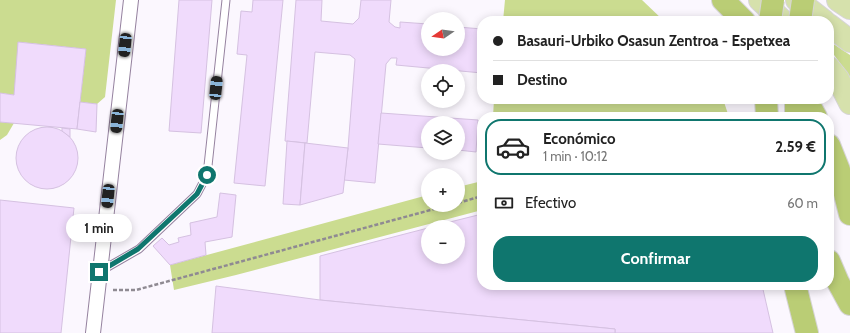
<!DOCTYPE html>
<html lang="es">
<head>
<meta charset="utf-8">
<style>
  :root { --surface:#fff; --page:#f2f2f2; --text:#222; --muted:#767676; --line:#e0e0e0; --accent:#0f766e }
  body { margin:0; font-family:Cabin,sans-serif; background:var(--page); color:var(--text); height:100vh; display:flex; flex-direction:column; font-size:15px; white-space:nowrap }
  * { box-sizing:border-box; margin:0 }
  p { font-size:13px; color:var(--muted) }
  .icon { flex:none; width:22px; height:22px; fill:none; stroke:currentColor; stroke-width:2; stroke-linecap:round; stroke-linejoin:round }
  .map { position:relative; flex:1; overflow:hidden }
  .details { position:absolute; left:477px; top:112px; width:357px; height:178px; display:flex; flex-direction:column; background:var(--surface); border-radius:16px; box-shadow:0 2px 10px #0003 }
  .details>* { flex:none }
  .hud { position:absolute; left:477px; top:16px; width:357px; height:88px; border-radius:16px; box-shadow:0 2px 10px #0003; display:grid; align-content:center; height:88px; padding:0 16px; background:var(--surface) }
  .needle { width:26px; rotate:257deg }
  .buttons { position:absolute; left:421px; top:12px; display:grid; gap:8px }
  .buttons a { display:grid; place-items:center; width:44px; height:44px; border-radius:50%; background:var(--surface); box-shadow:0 2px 10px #0003; font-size:20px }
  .end { position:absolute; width:18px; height:18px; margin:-9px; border:5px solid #0f766e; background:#fff; box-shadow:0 0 0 2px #fff }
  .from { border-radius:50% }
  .bubble { position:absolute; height:28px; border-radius:14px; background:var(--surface); box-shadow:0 2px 10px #0003; font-size:13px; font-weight:800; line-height:28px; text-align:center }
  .car { position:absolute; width:12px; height:24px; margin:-12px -6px; border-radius:5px; box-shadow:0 0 3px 1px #0007; background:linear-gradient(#222 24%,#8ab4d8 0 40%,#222 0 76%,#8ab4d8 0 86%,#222 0) }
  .hud b { display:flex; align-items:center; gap:14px; height:38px; font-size:15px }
  .hud b+b { border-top:1px solid var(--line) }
  .hud i { width:10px; height:10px; background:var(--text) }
  ul { padding:7px 0 0; list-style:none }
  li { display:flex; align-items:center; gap:12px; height:56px; margin:0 8px 6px; padding:0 8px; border:2px solid transparent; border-radius:16px }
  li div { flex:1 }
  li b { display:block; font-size:15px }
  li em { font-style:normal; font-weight:800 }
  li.current { border-color:var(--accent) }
  li>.icon { width:36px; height:36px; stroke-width:1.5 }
  .pay { display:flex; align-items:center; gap:10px; height:44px; padding:0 16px; font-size:15px }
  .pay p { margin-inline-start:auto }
  .action { display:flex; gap:8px; margin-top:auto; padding:8px 16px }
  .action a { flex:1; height:46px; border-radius:16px; background:var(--accent); color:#fff; font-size:16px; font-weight:800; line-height:46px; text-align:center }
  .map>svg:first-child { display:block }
</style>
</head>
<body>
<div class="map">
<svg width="850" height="333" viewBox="0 0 850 333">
  <rect width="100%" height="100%" fill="#fbf7fe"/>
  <g fill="#cbdc90">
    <polygon points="0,0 116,0 105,97 97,104 80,102 86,49 19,42 14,95 0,93"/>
    <polygon points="505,0 642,0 664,21 503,21"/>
    <polygon points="829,41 850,55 850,77 829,48"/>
    <polygon points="494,99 723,99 729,117 493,117"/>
    <polygon points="0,122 14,123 7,135 0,140"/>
    <polygon points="482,181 482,210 236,275 174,290 170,265 428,195 428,205 458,205 458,187"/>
  </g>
  <g fill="#f0dbfc" stroke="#d5c1e1">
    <polygon points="179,0 212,0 201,133 169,131"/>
    <polygon points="253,0 283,0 265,186 234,183 247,55 237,54 241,11 252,12"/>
    <polygon points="296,0 322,0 321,21 353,24 359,18 361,0 391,0 389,22 395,27 400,28 400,22 428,24 428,49 458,49 458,27 482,29 482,73 396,65 397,58 391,58 386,64 375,183 344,180 348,148 355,59 350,55 315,52 307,143 285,141"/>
    <polygon points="18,42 86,49 77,129 0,122 0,93 14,95"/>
    <polygon points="80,102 97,104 96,132 77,129"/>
    <polygon points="381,113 478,120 476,152 458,150 458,123 428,123 428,148 378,144"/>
    <circle cx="47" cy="158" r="31"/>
    <polygon points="62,128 70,129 70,137 62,131"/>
    <polygon points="287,141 305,143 300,205 283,204"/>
    <polygon points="305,143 348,148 343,193 300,205"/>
    <polygon points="220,193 236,195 232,237 205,242 206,255 170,265 153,246 162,238 169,245 179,242 178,238 191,235 190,223 217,217"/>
    <polygon points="0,200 74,208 61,333 0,333"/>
    <polygon points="482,214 482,285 762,285 773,333 615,333 615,329 320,300 320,256 428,228 428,257 458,257 458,227 430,227"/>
    <polygon points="216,286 320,300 615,329 615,333 212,333"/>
  </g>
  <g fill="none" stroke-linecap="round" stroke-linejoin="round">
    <g stroke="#95829f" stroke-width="9">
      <polyline id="service" points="99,272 139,249 197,194 207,175 226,0"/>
    </g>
    <g stroke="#95829f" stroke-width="16">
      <polyline id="minor" points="93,333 131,0"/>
    </g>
    <g stroke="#d7d5d7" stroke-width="24">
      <g id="primary">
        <polyline points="760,0 783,21"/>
        <polyline points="797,0 824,21"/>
        <polyline points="838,0 850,8"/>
        <polyline points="829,25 850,41"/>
        <polyline points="829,68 838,79 850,103"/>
      </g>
    </g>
    <g stroke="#d7d5d7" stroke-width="24">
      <g id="motorway">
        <polyline points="723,0 744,21"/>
        <polyline points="766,99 767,117"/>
        <polyline points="796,99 796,117"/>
        <polyline points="806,99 816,117"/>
        <polyline points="829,145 839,170 850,214"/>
        <polyline points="829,261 838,282 850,304"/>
        <polyline points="795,285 807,333"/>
      </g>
    </g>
    <g stroke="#8f8a92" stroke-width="2.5" stroke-dasharray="4 2" stroke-linecap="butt">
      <polyline points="458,203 482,196"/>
      <polyline points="113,290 136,290 449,205"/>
    </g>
    <use href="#service" stroke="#fff" stroke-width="7"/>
    <use href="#minor" stroke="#fff" stroke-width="14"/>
    <use href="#primary" stroke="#d6e1ac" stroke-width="22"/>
    <use href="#motorway" stroke="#bacd75" stroke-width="22"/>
    <g stroke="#d7d5d7" stroke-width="24" stroke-linecap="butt">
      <g id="motorway-bridge">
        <polyline points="770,21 773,0"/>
        <polyline points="800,21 803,0"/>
      </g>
    </g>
    <use href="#motorway-bridge" stroke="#bacd75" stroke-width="22"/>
  </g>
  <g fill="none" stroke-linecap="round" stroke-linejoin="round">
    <polyline stroke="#0f766e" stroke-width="5" points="99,272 138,249 197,194 207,175"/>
  </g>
</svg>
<div class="buttons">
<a><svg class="needle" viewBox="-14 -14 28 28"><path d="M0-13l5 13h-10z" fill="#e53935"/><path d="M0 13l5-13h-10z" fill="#767676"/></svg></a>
<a><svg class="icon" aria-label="locate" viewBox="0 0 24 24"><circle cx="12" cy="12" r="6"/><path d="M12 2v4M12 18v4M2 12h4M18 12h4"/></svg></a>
<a><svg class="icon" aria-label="layers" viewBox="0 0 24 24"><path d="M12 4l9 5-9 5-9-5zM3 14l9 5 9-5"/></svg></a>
<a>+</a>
<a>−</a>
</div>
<i class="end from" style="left:207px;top:175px"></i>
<i class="end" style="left:99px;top:272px"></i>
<div class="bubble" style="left:66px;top:214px;width:66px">1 min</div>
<i class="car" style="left:125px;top:45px;rotate:186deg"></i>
<i class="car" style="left:216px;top:88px;rotate:6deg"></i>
<i class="car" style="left:117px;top:121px;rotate:186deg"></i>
<i class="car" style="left:108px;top:196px;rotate:186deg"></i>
<div class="hud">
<b><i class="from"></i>Basauri-Urbiko Osasun Zentroa - Espetxea</b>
<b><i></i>Destino</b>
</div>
<section class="details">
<ul>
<li class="current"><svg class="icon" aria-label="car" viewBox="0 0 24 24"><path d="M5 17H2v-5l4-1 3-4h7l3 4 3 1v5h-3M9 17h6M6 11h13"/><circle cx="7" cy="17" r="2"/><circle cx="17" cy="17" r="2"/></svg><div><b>Económico</b><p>1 min · 10:12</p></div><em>2.59 €</em></li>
</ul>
<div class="pay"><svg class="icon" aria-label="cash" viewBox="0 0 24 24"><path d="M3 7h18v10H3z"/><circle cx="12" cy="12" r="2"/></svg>Efectivo<p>60 m</p></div>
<div class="action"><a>Confirmar</a></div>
</section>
</div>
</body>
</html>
